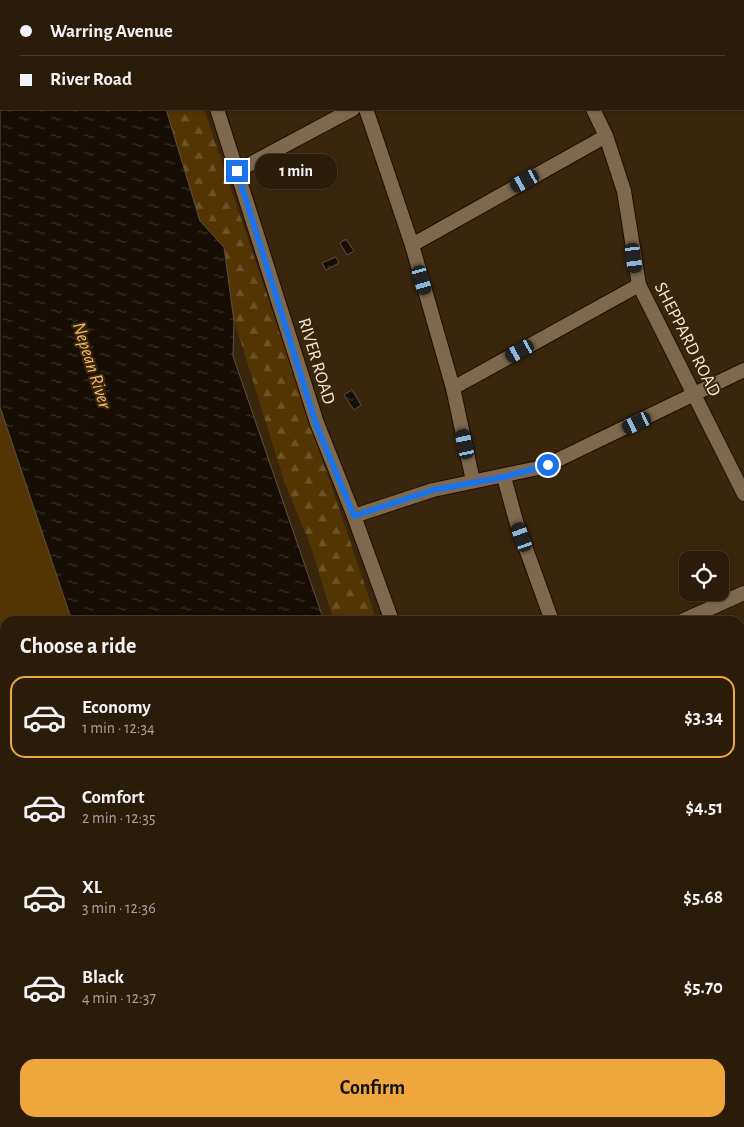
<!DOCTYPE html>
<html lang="en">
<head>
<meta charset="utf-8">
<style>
  :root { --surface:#2b1c09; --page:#372917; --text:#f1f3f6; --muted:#a6a19c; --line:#473a2a; --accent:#efa73d }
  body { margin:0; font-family:"Alegreya Sans",sans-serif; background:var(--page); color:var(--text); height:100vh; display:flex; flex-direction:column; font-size:19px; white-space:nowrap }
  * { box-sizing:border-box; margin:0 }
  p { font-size:16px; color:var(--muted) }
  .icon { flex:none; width:28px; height:28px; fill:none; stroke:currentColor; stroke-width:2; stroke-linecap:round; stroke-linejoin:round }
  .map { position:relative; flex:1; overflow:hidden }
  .sheet { position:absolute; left:0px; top:616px; width:745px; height:511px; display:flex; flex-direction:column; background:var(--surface); border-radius:15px 15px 0 0; box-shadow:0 1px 4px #0004,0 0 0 1px var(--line) }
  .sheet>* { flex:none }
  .top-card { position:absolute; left:0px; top:0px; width:745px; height:110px; box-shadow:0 1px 4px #0004,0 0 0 1px var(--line); display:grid; align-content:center; height:110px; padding:0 20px; background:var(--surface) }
  .buttons { position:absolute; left:679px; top:551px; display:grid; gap:10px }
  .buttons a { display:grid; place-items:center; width:50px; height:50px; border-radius:10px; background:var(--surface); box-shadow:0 1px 4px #0004,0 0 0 1px var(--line); font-size:25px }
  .end { position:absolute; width:22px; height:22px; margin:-11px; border:6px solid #1a73e8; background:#fff; box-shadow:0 0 0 2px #fff }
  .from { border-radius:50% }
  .bubble { position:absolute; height:35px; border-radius:15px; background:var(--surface); box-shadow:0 1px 4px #0004,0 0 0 1px var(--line); font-size:16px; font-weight:600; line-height:35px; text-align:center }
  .car { position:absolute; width:15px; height:30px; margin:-15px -8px; border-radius:6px; box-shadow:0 0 4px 1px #0007; background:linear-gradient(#222 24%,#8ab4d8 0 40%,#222 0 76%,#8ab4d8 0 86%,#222 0) }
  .top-card b { display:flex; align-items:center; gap:18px; height:48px; font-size:19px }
  .top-card b+b { border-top:1px solid var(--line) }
  .top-card i { width:12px; height:12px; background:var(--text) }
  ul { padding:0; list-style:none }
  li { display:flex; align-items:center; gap:15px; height:82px; margin:0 10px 8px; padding:0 10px; border:2px solid transparent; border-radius:15px }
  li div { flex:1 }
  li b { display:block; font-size:19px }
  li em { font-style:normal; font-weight:600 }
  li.on { border-color:var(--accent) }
  li>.icon { width:45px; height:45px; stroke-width:1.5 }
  h2 { padding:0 20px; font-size:22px; line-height:60px }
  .button { display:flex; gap:10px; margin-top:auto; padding:10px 20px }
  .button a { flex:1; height:58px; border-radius:15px; background:var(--accent); color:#111; font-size:20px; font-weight:600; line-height:58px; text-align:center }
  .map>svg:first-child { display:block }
</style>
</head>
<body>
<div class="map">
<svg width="744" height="1127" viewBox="0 0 744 1127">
  <defs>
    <pattern id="grass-dots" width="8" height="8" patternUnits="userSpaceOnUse" patternTransform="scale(1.25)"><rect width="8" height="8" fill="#533504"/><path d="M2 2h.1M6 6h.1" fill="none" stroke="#6c5228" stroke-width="1.8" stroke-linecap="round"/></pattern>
    <pattern id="forest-firs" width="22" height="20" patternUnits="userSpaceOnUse" patternTransform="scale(1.25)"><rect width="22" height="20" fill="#533504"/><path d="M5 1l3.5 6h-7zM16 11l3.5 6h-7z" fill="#6c5228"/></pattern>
    <pattern id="water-ripples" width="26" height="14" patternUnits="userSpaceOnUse" patternTransform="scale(1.25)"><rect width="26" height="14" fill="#160e04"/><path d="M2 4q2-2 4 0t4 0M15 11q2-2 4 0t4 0" fill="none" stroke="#393128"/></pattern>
  </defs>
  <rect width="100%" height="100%" fill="#39260c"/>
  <g fill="url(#grass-dots)">
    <polygon points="0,832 5,852 5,894 0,898"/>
    <polygon points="9,1122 62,1122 62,1123 57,1127 3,1127"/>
  </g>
  <g fill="url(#forest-firs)">
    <polygon points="163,109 204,109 377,621 334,621 310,544 284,481 227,297 195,215"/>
    <polygon points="514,1123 552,1123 554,1127 515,1127"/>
  </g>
  <g fill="#533504">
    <polygon points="0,407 72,621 5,621 5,852 0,832"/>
    <polygon points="108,1123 240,1123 235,1127 110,1127"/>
  </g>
  <g fill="url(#water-ripples)" stroke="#5a5145">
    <polygon points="0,0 126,0 1,1 1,109 166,109 200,221 224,247 234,321 233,356 324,621 72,621 0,407"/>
    <polygon points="295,160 302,171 295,175 289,163"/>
    <polygon points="346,239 354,251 347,255 340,243"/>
    <polygon points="336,257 339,263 326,270 322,263"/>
    <polygon points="352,390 361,405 354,410 344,395"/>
    <polygon points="497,1123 498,1127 242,1127 241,1123"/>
  </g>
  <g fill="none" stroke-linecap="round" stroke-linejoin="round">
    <g stroke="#1f0e00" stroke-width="16">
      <g id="minor">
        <polyline points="180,0 180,1"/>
        <polyline points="705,0 705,1"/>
        <polyline points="546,1 549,0"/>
        <polyline points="744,90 744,91"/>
        <polyline points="217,109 317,423 354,516 392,621"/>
        <polyline points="366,109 412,245 453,388 473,481"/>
        <polyline points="593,109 606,136 624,191 639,285 744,494"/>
        <polyline points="237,171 353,109"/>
        <polyline points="412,245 606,136"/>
        <polyline points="453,388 639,285"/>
        <polyline points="504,477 516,521 552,621"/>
        <polyline points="354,516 433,490 543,467 744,370"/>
        <polyline points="682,621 744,593"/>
        <polyline points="740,759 744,757"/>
        <polyline points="740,923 744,921"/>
        <polyline points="93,1122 95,1127"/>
        <polyline points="564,1122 566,1127"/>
        <polyline points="733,1122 735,1127"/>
      </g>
    </g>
    <use href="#minor" stroke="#7f694e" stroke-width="14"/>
  </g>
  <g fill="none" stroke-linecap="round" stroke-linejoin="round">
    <polyline stroke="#1a73e8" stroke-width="6" points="237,171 316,424 354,516 433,490 504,477 548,465"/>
  </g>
  <g text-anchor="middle" stroke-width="4" stroke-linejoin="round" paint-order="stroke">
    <g font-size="18" fill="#f9ecdd" stroke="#39260c">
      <text transform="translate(688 339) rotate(63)" y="6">SHEPPARD ROAD</text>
      <text transform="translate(317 361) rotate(73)" y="6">RIVER ROAD</text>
    </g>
    <g font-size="19" font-style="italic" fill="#f4b865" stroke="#39260c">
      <text transform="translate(93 365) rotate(72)" y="7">Nepean River</text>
    </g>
  </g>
</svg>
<div class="buttons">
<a><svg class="icon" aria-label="locate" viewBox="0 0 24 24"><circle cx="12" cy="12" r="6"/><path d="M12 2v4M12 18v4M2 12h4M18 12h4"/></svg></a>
</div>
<i class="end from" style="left:548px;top:465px"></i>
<i class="end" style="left:237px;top:171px"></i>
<div class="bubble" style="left:255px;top:154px;width:82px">1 min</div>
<i class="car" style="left:525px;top:181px;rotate:241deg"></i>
<i class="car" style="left:634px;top:258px;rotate:173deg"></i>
<i class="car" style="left:422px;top:280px;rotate:164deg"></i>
<i class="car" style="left:520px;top:351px;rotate:241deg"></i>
<i class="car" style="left:637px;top:423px;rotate:244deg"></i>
<i class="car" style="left:465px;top:444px;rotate:348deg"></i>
<i class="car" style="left:522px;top:537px;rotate:340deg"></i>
<div class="top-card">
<b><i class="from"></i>Warring Avenue</b>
<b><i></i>River Road</b>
</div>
<section class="sheet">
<h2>Choose a ride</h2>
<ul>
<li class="on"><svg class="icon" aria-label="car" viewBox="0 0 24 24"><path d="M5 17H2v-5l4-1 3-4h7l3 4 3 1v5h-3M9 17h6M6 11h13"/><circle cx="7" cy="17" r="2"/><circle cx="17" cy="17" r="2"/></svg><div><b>Economy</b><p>1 min · 12:34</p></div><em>$3.34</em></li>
<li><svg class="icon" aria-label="car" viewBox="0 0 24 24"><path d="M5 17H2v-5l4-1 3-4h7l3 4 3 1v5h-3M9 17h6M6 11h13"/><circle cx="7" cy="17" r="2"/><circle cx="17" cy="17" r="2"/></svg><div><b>Comfort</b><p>2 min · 12:35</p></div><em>$4.51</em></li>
<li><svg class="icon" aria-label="car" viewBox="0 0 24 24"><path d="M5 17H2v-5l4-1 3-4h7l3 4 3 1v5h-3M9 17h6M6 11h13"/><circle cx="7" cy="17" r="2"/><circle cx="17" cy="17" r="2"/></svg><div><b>XL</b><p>3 min · 12:36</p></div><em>$5.68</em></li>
<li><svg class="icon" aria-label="car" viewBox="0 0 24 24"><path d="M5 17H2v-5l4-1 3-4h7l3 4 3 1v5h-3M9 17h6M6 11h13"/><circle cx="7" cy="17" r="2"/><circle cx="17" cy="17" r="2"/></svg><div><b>Black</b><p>4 min · 12:37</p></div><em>$5.70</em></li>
</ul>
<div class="button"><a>Confirm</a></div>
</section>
</div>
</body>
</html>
